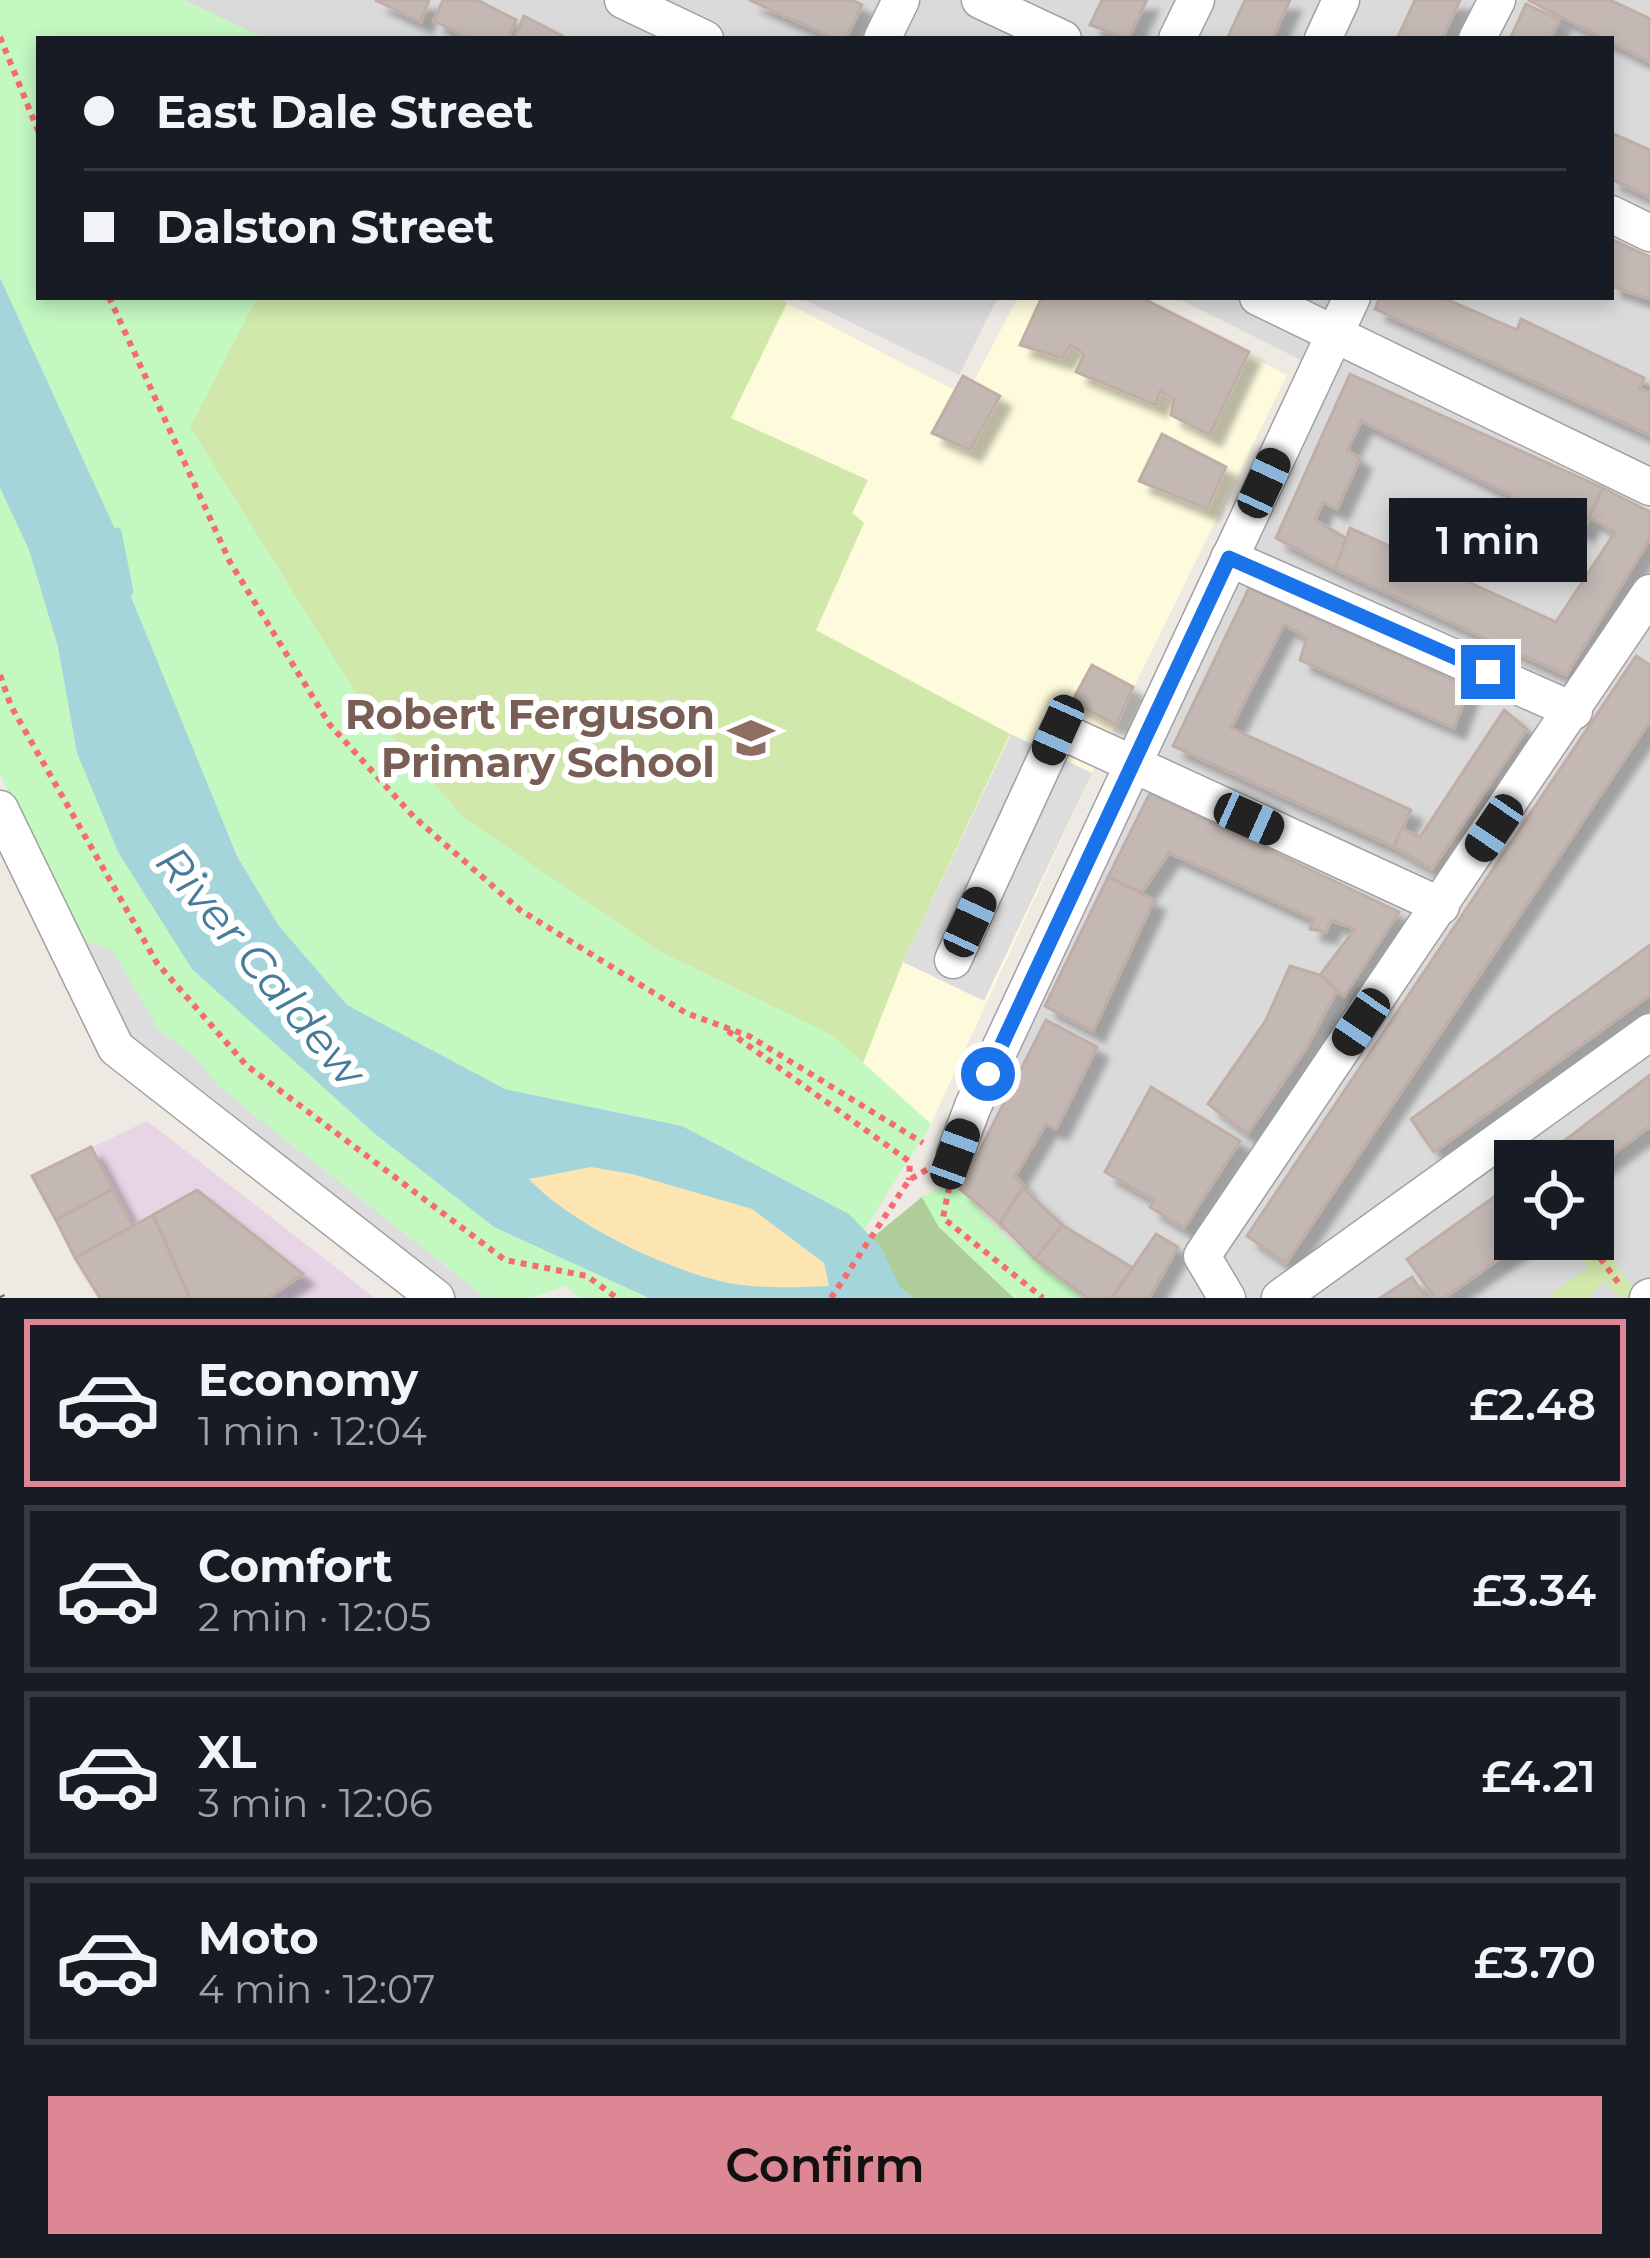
<!DOCTYPE html>
<html lang="en">
<head>
<meta charset="utf-8">
<style>
  :root { --surface:#171b24; --page:#242831; --text:#f1f3f6; --muted:#9ea1a6; --line:#363941; --accent:#de8794 }
  body { margin:0; font-family:Montserrat,sans-serif; background:var(--page); color:var(--text); height:100vh; display:flex; flex-direction:column; font-size:45px; white-space:nowrap }
  * { box-sizing:border-box; margin:0 }
  p { font-size:39px; color:var(--muted) }
  .icon { flex:none; width:66px; height:66px; fill:none; stroke:currentColor; stroke-width:2; stroke-linecap:round; stroke-linejoin:round }
  .map { position:relative; height:1298px; overflow:hidden }
  .panel { display:flex; flex-direction:column; background:var(--surface); flex:1 }
  .panel>* { flex:none }
  .top-card { position:absolute; left:36px; top:36px; width:1578px; height:264px; border-radius:0px; box-shadow:0 6px 18px #0003; display:grid; align-content:center; height:264px; padding:0 48px; background:var(--surface) }
  .buttons { position:absolute; left:1494px; top:1140px; display:grid; gap:24px }
  .buttons a { display:grid; place-items:center; width:120px; height:120px; border-radius:0px; background:var(--surface); box-shadow:0 6px 18px #0003; font-size:60px }
  .end { position:absolute; width:54px; height:54px; margin:-27px; border:15px solid #1a73e8; background:#fff; box-shadow:0 0 0 6px #fff }
  .from { border-radius:50% }
  .bubble { position:absolute; height:84px; border-radius:0px; background:var(--surface); box-shadow:0 6px 18px #0003; font-size:39px; font-weight:600; line-height:84px; text-align:center }
  .car { position:absolute; width:36px; height:72px; margin:-36px -18px; border-radius:15px; box-shadow:0 0 9px 3px #0007; background:linear-gradient(#222 24%,#8ab4d8 0 40%,#222 0 76%,#8ab4d8 0 86%,#222 0) }
  .top-card b { display:flex; align-items:center; gap:42px; height:114px; font-size:45px }
  .top-card b+b { border-top:3px solid var(--line) }
  .top-card i { width:30px; height:30px; background:var(--text) }
  ul { padding:21px 0 0; list-style:none }
  li { display:flex; align-items:center; gap:36px; height:168px; margin:0 24px 18px; padding:0 24px; border:6px solid var(--line); border-radius:0px }
  li div { flex:1 }
  li b { display:block; font-size:45px }
  li em { font-style:normal; font-weight:600 }
  li.active { border-color:var(--accent) }
  li>.icon { width:108px; height:108px; stroke-width:1.5 }
  .button { display:flex; gap:24px; margin-top:auto; padding:24px 48px }
  .button a { flex:1; height:138px; border-radius:0px; background:var(--accent); color:#111; font-size:48px; font-weight:600; line-height:138px; text-align:center }
  .map>svg:first-child { display:block }
</style>
</head>
<body>
<div class="map">
<svg width="1650" height="1298" viewBox="0 0 1650 1298">
  <defs>
    <filter id="shadow"><feDropShadow dx="11" dy="11" stdDeviation="3" flood-color="#0004"/></filter>
  </defs>
  <rect width="100%" height="100%" fill="#eee9e3"/>
  <g fill="#dbdada" fill-rule="evenodd">
    <path d="M184,0H1650V1298H1148L1000,1229L964,1146L1303,361L1175,297H1611V39H266ZM1515,1161H1593V1239H1515Z"/>
    <polygon points="799,297 998,297 959,375"/>
  </g>
  <polygon fill="#e7d5e6" points="147,1121 375,1298 98,1298 39,1173"/>
  <polygon fill="#fefadc" points="257,297 775,297 966,396 1018,297 1134,297 1287,375 1092,773 931,1124 832,1035"/>
  <g fill="#d0e8aa">
    <polygon points="257,297 775,297 787,303 731,418 868,480 852,513 864,523 816,630 1010,734 903,962 863,1063 831,1035 657,950 464,818 362,703 190,427"/>
    <polygon points="1593,1235 1636,1292 1620,1298 1605,1281 1589,1298 1547,1298 1588,1267 1569,1239"/>
  </g>
  <polygon fill="#aecd99" points="922,1197 939,1227 1014,1298 914,1298 901,1289 872,1238"/>
  <path fill="#fde5b2" d="M591,1167L632,1174L752,1209L824,1263L829,1287C799,1286 765,1289 735,1284C672,1274 571,1224 528,1178Z"/>
  <g fill="#c3f8c1">
    <polygon points="0,0 184,0 266,39 39,39 39,297 257,297 190,427 362,703 464,818 657,950 832,1035 931,1124 864,1230 849,1214 682,1126 505,1089 347,1005 279,926 238,856 186,737 129,592 120,540 0,278"/>
    <polygon points="0,488 29,550 58,647 77,753 118,852 493,1227 649,1298 580,1298 566,1286 531,1298 486,1298 219,1087 194,1056 159,1030 112,950 79,938 0,774"/>
    <path d="M958,1178C986,1232 1047,1267 1097,1298H1014L939,1227L922,1197Z"/>
  </g>
  <g fill="#ddd">
    <polygon points="1011,734 1092,773 984,1001 903,962"/>
    <polygon points="79,938 112,950 159,1030 194,1056 219,1087 486,1298 447,1298 134,1045"/>
  </g>
  <path fill="#a4d5db" fill-rule="evenodd" d="M0,278L120,540L129,592L237,856L279,926L347,1005L505,1089L682,1126L849,1214L881,1247L901,1289L914,1298H649L494,1227L374,1133L192,969L118,852L77,753L58,647L29,550L0,488ZM591,1167L632,1174L752,1209L824,1263L829,1286C800,1287 765,1289 735,1284C674,1274 570,1224 529,1179Z"/>
  <g fill="none" stroke-linecap="round" stroke-linejoin="round">
    <polyline stroke="#a4d5db" stroke-width="9" points="117,532 129,592"/>
  </g>
  <g fill="#c3b8b3" stroke="#c0aea6" stroke-width="3" filter="url(#shadow)">
    <polygon points="375,0 429,0 421,22"/>
    <polygon points="443,0 477,0 516,20 508,39 471,39 434,21"/>
    <polygon points="749,0 852,0 862,5 846,39 836,39"/>
    <polygon points="1102,0 1147,0 1128,39 1090,25"/>
    <polygon points="1245,0 1290,0 1272,39 1227,39"/>
    <polygon points="1415,0 1460,0 1442,39 1397,39"/>
    <polygon points="1528,0 1610,0 1650,19 1650,62"/>
    <polygon points="1526,4 1559,20 1551,39 1510,39"/>
    <polygon points="524,16 568,39 514,39"/>
    <polygon points="1611,133 1650,150 1650,197 1611,179"/>
    <polygon points="1611,239 1650,257 1650,299 1611,286"/>
    <polygon points="1042,297 1140,297 1249,352 1210,435 1171,415 1174,399 1160,391 1156,405 1076,372 1084,354 1070,345 1062,358 1020,345"/>
    <polygon points="1380,297 1441,297 1517,330 1521,319 1644,378 1639,388 1650,393 1650,435 1375,309"/>
    <polygon points="1350,374 1603,488 1583,531 1361,421 1347,450 1360,458 1337,509 1323,502 1315,520 1347,539 1335,569 1276,538"/>
    <polygon points="963,376 1000,396 970,450 932,433"/>
    <polygon points="1162,434 1226,467 1207,509 1139,481"/>
    <polygon points="1603,488 1650,512 1650,539 1566,675 1335,569 1350,528 1556,622 1615,532 1589,517"/>
    <polygon points="1249,588 1469,687 1454,728 1300,660 1307,638 1284,624 1231,728 1411,810 1394,847 1173,746"/>
    <polygon points="1636,656 1650,665 1650,721 1286,1263 1247,1236"/>
    <polygon points="1092,665 1133,687 1116,725 1072,702"/>
    <polygon points="1504,710 1527,729 1432,869 1394,847 1402,828 1420,837"/>
    <polygon points="1150,793 1399,912 1344,996 1320,975 1355,929 1331,920 1326,932 1310,929 1313,919 1169,853 1142,892 1108,877"/>
    <polygon points="1108,877 1154,900 1093,1031 1045,1006"/>
    <polygon points="1650,945 1650,995 1434,1152 1411,1119"/>
    <polygon points="1290,966 1320,975 1337,990 1307,1047 1247,1134 1208,1104 1266,1020"/>
    <polygon points="1046,1020 1097,1047 1056,1129 1046,1124 1015,1176 1024,1186 1000,1223 960,1189"/>
    <polygon points="1650,1075 1650,1126 1593,1169 1593,1161 1538,1161"/>
    <polygon points="1151,1087 1240,1141 1184,1228 1150,1207 1154,1200 1105,1172"/>
    <polygon points="91,1147 113,1189 56,1220 32,1176"/>
    <polygon points="1515,1182 1515,1239 1527,1239 1444,1298 1435,1298 1407,1259"/>
    <polygon points="1023,1188 1062,1225 1035,1259 1000,1223"/>
    <polygon points="113,1189 133,1226 75,1258 56,1220"/>
    <polygon points="197,1190 303,1274 268,1298 190,1298 153,1215"/>
    <polygon points="153,1215 190,1298 100,1298 75,1258"/>
    <polygon points="1062,1225 1133,1268 1112,1298 1087,1298 1035,1259"/>
    <polygon points="1156,1234 1178,1247 1149,1298 1112,1298"/>
    <polygon points="1412,1277 1426,1298 1380,1298"/>
  </g>
  <g fill="none" stroke-linecap="round" stroke-linejoin="round">
    <g stroke="#a1a1a1" stroke-width="39">
      <g id="minor">
        <polyline points="623,0 705,39"/>
        <polyline points="980,0 1063,39"/>
        <polyline points="882,39 901,0"/>
        <polyline points="1177,39 1196,0"/>
        <polyline points="1323,39 1341,0"/>
        <polyline points="1477,39 1497,0"/>
        <polyline points="1611,214 1650,233"/>
        <polyline points="1258,297 1650,487"/>
        <polyline points="1229,558 1574,711"/>
        <polyline points="0,809 116,1048 436,1298"/>
        <polyline points="953,960 1059,730 1441,906"/>
        <polyline points="955,1154 973,1106 1352,297"/>
        <polyline points="1227,1298 1202,1256 1650,593"/>
        <polyline points="1280,1298 1650,1032"/>
        <polyline points="1648,1298 1650,1297"/>
      </g>
    </g>
    <g stroke="#f66c6f" stroke-width="6" stroke-dasharray="6 6" stroke-linecap="butt">
      <polyline points="0,37 39,133"/>
      <polyline points="109,297 230,562 330,725 414,817 520,910 686,1013 749,1036 923,1143"/>
      <polyline points="0,675 11,706 157,963 246,1065 505,1260 587,1276 617,1298"/>
      <polyline points="728,1031 910,1162 909,1180"/>
      <polyline points="949,1187 943,1218 1043,1298"/>
      <polyline points="1586,1239 1620,1285"/>
      <polyline points="831,1298 909,1180 928,1169"/>
    </g>
    <use href="#minor" stroke="#fff" stroke-width="36"/>
    <polyline stroke="#6b6b6b" stroke-width="9" stroke-dasharray="24 24" stroke-linecap="butt" points="0,1296 1,1298"/>
  </g>
  <g fill="none" stroke-linecap="round" stroke-linejoin="round">
    <polyline stroke="#1a73e8" stroke-width="15" points="988,1074 1229,558 1488,672"/>
  </g>
  <defs>
    <g id="school-bare" transform="scale(3.6)"><path d="M0-5L7-2L0 1L-7-2ZM-4 1L0 2.5L4 1V4Q0 6-4 4Z" fill="#8d6e63" stroke="#fff" stroke-width="2.5" paint-order="stroke"/></g>
  </defs>
  <g fill-rule="evenodd">
    <use href="#school-bare" x="751" y="738"/>
  </g>
  <g text-anchor="middle" stroke-width="12" stroke-linejoin="round" paint-order="stroke">
    <g font-size="42" font-weight="bold" fill="#785e54" stroke="#fff" text-anchor="end">
      <text x="715" y="729">Robert Ferguson<tspan x="715" dy="48">Primary School</tspan></text>
    </g>
    <g font-size="45" font-style="italic" fill="#467b9c" stroke="#fff">
      <text transform="translate(261 966) rotate(50)" y="16">River Caldew</text>
    </g>
  </g>
</svg>
<div class="buttons">
<a><svg class="icon" aria-label="locate" viewBox="0 0 24 24"><circle cx="12" cy="12" r="6"/><path d="M12 2v4M12 18v4M2 12h4M18 12h4"/></svg></a>
</div>
<i class="end from" style="left:988px;top:1074px"></i>
<i class="end" style="left:1488px;top:672px"></i>
<div class="bubble" style="left:1389px;top:498px;width:198px">1 min</div>
<i class="car" style="left:1264px;top:483px;rotate:25deg"></i>
<i class="car" style="left:1058px;top:730px;rotate:204deg"></i>
<i class="car" style="left:1249px;top:819px;rotate:114deg"></i>
<i class="car" style="left:1494px;top:828px;rotate:214deg"></i>
<i class="car" style="left:970px;top:922px;rotate:25deg"></i>
<i class="car" style="left:1361px;top:1022px;rotate:214deg"></i>
<i class="car" style="left:955px;top:1154px;rotate:20deg"></i>
<div class="top-card">
<b><i class="from"></i>East Dale Street</b>
<b><i></i>Dalston Street</b>
</div>
</div>
<section class="panel">
<ul>
<li class="active"><svg class="icon" aria-label="car" viewBox="0 0 24 24"><path d="M5 17H2v-5l4-1 3-4h7l3 4 3 1v5h-3M9 17h6M6 11h13"/><circle cx="7" cy="17" r="2"/><circle cx="17" cy="17" r="2"/></svg><div><b>Economy</b><p>1 min · 12:04</p></div><em>£2.48</em></li>
<li><svg class="icon" aria-label="car" viewBox="0 0 24 24"><path d="M5 17H2v-5l4-1 3-4h7l3 4 3 1v5h-3M9 17h6M6 11h13"/><circle cx="7" cy="17" r="2"/><circle cx="17" cy="17" r="2"/></svg><div><b>Comfort</b><p>2 min · 12:05</p></div><em>£3.34</em></li>
<li><svg class="icon" aria-label="car" viewBox="0 0 24 24"><path d="M5 17H2v-5l4-1 3-4h7l3 4 3 1v5h-3M9 17h6M6 11h13"/><circle cx="7" cy="17" r="2"/><circle cx="17" cy="17" r="2"/></svg><div><b>XL</b><p>3 min · 12:06</p></div><em>£4.21</em></li>
<li><svg class="icon" aria-label="car" viewBox="0 0 24 24"><path d="M5 17H2v-5l4-1 3-4h7l3 4 3 1v5h-3M9 17h6M6 11h13"/><circle cx="7" cy="17" r="2"/><circle cx="17" cy="17" r="2"/></svg><div><b>Moto</b><p>4 min · 12:07</p></div><em>£3.70</em></li>
</ul>
<div class="button"><a>Confirm</a></div>
</section>
</body>
</html>
